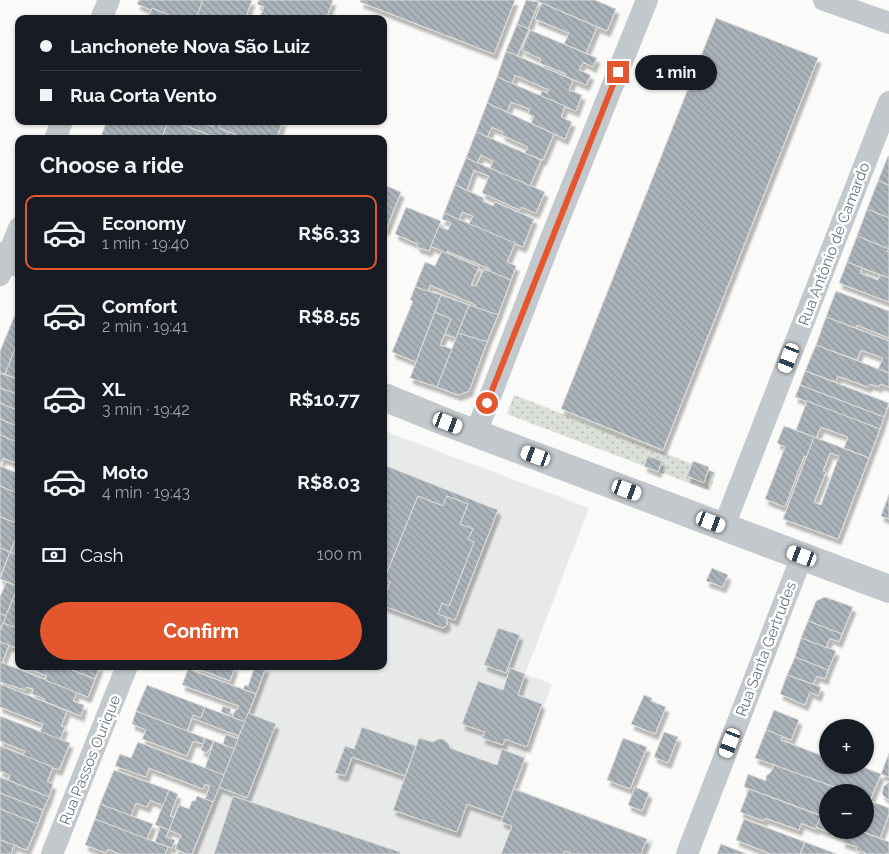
<!DOCTYPE html>
<html lang="en">
<head>
<meta charset="utf-8">
<style>
  :root { --surface:#171b24; --page:#20242c; --text:#f1f3f6; --muted:#9ea1a6; --line:#363941; --accent:#e4572e }
  body { margin:0; font-family:Raleway,sans-serif; background:var(--page); color:var(--text); height:100vh; display:flex; flex-direction:column; font-size:19px; white-space:nowrap }
  * { box-sizing:border-box; margin:0 }
  p { font-size:16px; color:var(--muted) }
  .icon { flex:none; width:28px; height:28px; fill:none; stroke:currentColor; stroke-width:2; stroke-linecap:round; stroke-linejoin:round }
  .map { position:relative; flex:1; overflow:hidden }
  .details { position:absolute; left:15px; top:135px; width:372px; height:535px; display:flex; flex-direction:column; background:var(--surface); border-radius:10px; box-shadow:0 1px 4px #0004 }
  .details>* { flex:none }
  .banner { position:absolute; left:15px; top:15px; width:372px; height:110px; border-radius:10px; box-shadow:0 1px 4px #0004; display:grid; align-content:center; height:110px; padding:0 25px; background:var(--surface) }
  .tools { position:absolute; left:819px; top:719px; display:grid; gap:10px }
  .tools a { display:grid; place-items:center; width:55px; height:55px; border-radius:50%; background:var(--surface); box-shadow:0 1px 4px #0004; font-size:25px }
  .end { position:absolute; width:22px; height:22px; margin:-11px; border:6px solid #e4572e; background:#fff; box-shadow:0 0 0 2px #fff }
  .from { border-radius:50% }
  .bubble { position:absolute; height:35px; border-radius:18px; background:var(--surface); box-shadow:0 1px 4px #0004; font-size:16px; font-weight:700; line-height:35px; text-align:center }
  .car { position:absolute; width:15px; height:30px; margin:-15px -8px; border-radius:6px; box-shadow:0 0 4px 1px #0007; background:linear-gradient(#fff 24%,#345 0 40%,#fff 0 76%,#345 0 86%,#fff 0) }
  .banner b { display:flex; align-items:center; gap:18px; height:48px; font-size:19px }
  .banner b+b { border-top:1px solid var(--line) }
  .banner i { width:12px; height:12px; background:var(--text) }
  ul { padding:0; list-style:none }
  li { display:flex; align-items:center; gap:15px; height:75px; margin:0 10px 8px; padding:0 15px; border:2px solid transparent; border-radius:10px }
  li div { flex:1 }
  li b { display:block; font-size:19px }
  li em { font-style:normal; font-weight:700 }
  li.on { border-color:var(--accent) }
  li>.icon { width:45px; height:45px; stroke-width:1.5 }
  h2 { padding:0 25px; font-size:22px; line-height:60px }
  .pay { display:flex; align-items:center; gap:12px; height:55px; padding:0 25px; font-size:19px }
  .pay p { margin-inline-start:auto }
  .cta { display:flex; gap:10px; margin-top:auto; padding:10px 25px }
  .cta a { flex:1; height:58px; border-radius:30px; background:var(--accent); color:#fff; font-size:20px; font-weight:700; line-height:58px; text-align:center }
  .map>svg:first-child { display:block }
</style>
</head>
<body>
<div class="map">
<svg width="889" height="854" viewBox="0 0 889 854">
  <defs>
    <pattern id="garden-dots" width="8" height="8" patternUnits="userSpaceOnUse" patternTransform="scale(1.25)"><rect width="8" height="8" fill="#dadfd7"/><path d="M2 2h.1M6 6h.1" fill="none" stroke="#b4b9b4" stroke-width="1.8" stroke-linecap="round"/></pattern>
    <pattern id="building-back-hatch" width="6" height="6" patternUnits="userSpaceOnUse" patternTransform="scale(1.25)"><rect width="6" height="6" fill="#aab3b9"/><path d="M-1 5l2 2M0 0l6 6M5-1l2 2" fill="none" stroke="#8e969c"/></pattern>
    <filter id="shadow"><feDropShadow dx="3" dy="5.5" stdDeviation="1" flood-color="#0004"/></filter>
  </defs>
  <rect width="100%" height="100%" fill="#fafaf8"/>
  <polygon fill="#e8e9e9" points="384,431 589,508 525,674 552,684 514,788 654,841 649,854 192,854 267,666 384,666"/>
  <polygon fill="url(#garden-dots)" points="514,395 716,473 710,491 507,414"/>
  <g fill="url(#building-back-hatch)" stroke="#dcdcda" fill-rule="evenodd" filter="url(#shadow)">
    <polygon points="139,0 203,0 196,19 178,19 152,8 151,10 137,4"/>
    <polygon points="203,0 252,0 245,19 196,19"/>
    <polygon points="259,0 333,0 326,19 259,19 264,7 257,4"/>
    <polygon points="361,0 515,0 494,54 360,2"/>
    <polygon points="526,0 539,2 528,29 517,24"/>
    <polygon points="535,0 595,0 616,9 607,31"/>
    <polygon points="542,3 597,27 586,53 564,44 569,33 535,19"/>
    <polygon points="152,8 178,19 147,19"/>
    <polygon points="716,18 818,58 663,450 561,409"/>
    <polygon points="517,24 529,29 517,56 506,51"/>
    <polygon points="530,30 597,58 593,67 583,62 579,70 591,75 586,85 565,76 566,74 540,63 541,59 522,50"/>
    <polygon points="506,51 573,80 569,90 582,95 576,111 540,96 542,91 547,93 549,90 515,75 512,84 497,77"/>
    <polygon points="497,77 565,106 561,117 572,122 565,139 531,123 534,116 528,114 530,109 511,102 507,112 487,103"/>
    <polygon points="487,103 554,134 543,160 525,153 528,147 502,135 503,132 492,127 487,137 476,132"/>
    <polygon points="107,121 168,121 162,139 100,139"/>
    <polygon points="168,121 173,121 220,139 182,139 175,136 174,139 162,139"/>
    <polygon points="173,121 199,121 213,127 215,121 221,121 219,128 229,132 225,139 220,139"/>
    <polygon points="199,121 215,121 213,127"/>
    <polygon points="221,121 283,121 276,139 246,139 219,128"/>
    <polygon points="229,132 246,139 225,139"/>
    <polygon points="476,132 541,160 530,186 490,168 493,161 481,155 477,163 466,158"/>
    <polygon points="888,156 889,156 889,185 878,181"/>
    <polygon points="466,158 545,192 536,213 521,207 520,210 482,193 489,176 474,170 467,190 455,185"/>
    <polygon points="878,181 889,185 889,218 867,209"/>
    <polygon points="384,185 401,192 386,230 384,229"/>
    <polygon points="455,185 484,198 483,201 493,206 495,202 534,219 523,247 469,224 473,216 462,212 459,220 444,213"/>
    <polygon points="406,207 441,221 429,251 417,247 418,244 395,234"/>
    <polygon points="867,209 889,218 889,249 857,236"/>
    <polygon points="444,213 515,243 507,262 516,266 511,280 489,271 490,269 447,251 446,253 431,246 439,226 448,230 451,223 442,219"/>
    <polygon points="857,236 889,249 887,251 889,252 889,278 847,262"/>
    <polygon points="442,251 479,267 471,285 476,286 484,269 511,280 498,315 475,307 476,305 430,285 428,291 415,287 425,262 435,266"/>
    <polygon points="847,262 862,268 860,273 878,280 880,275 889,278 889,302 839,283"/>
    <polygon points="415,287 441,295 416,362 392,352 413,301 410,300"/>
    <polygon points="836,291 889,311 889,338 857,325 856,328 826,317"/>
    <polygon points="441,295 469,305 456,338 445,334 451,319 435,312"/>
    <polygon points="19,305 19,339 5,374 0,373 0,351"/>
    <polygon points="469,305 498,315 487,342 458,333"/>
    <polygon points="435,312 451,319 440,345 452,349 437,387 410,378"/>
    <polygon points="826,317 889,341 889,373 878,369 883,358 861,350 857,360 816,345"/>
    <polygon points="458,333 487,342 469,391 458,395 437,387"/>
    <polygon points="19,339 19,380 5,374"/>
    <polygon points="816,345 889,373 889,387 880,384 879,387 870,384 868,387 838,376 836,382 805,371"/>
    <polygon points="805,371 889,403 884,417 800,385"/>
    <polygon points="0,373 19,380 19,395 0,388"/>
    <polygon points="800,385 884,417 880,429 795,397"/>
    <polygon points="0,388 19,395 19,411 0,403"/>
    <polygon points="807,401 880,429 869,458 844,448 848,437 821,427 816,438 796,430"/>
    <polygon points="0,403 19,411 19,427 0,419"/>
    <polygon points="0,419 19,427 19,443 0,435"/>
    <polygon points="784,426 814,437 807,457 804,456 785,507 765,499 785,447 777,443"/>
    <polygon points="0,435 19,443 19,464 3,458 0,465"/>
    <path d="M814,437L869,458L838,539L783,519ZM830,453L839,456L821,505L814,502L826,472L823,471Z"/>
    <polygon points="648,456 662,461 658,472 644,466"/>
    <polygon points="693,461 709,467 704,483 687,476"/>
    <polygon points="384,465 498,510 455,620 438,614 442,603 449,606 474,542 468,539 473,529 460,524 468,504 447,496 443,506 418,496 384,580 390,582 386,593 384,592"/>
    <polygon points="0,466 19,474 19,494 0,486"/>
    <polygon points="0,486 19,494 19,524 0,517"/>
    <polygon points="889,494 889,519 881,516"/>
    <polygon points="418,496 443,506 447,496 468,504 460,524 473,529 468,539 474,542 449,606 442,603 438,614 444,616 447,620 447,625 443,628 384,606 384,592 386,593 390,582 384,580"/>
    <polygon points="0,517 19,524 19,535 17,535 10,552 0,548"/>
    <polygon points="0,548 10,552 0,577"/>
    <polygon points="10,552 19,556 18,586 0,579"/>
    <polygon points="712,568 728,575 723,587 706,581"/>
    <polygon points="6,582 18,586 6,616 0,614 0,597"/>
    <polygon points="19,584 19,603 12,601"/>
    <polygon points="825,597 853,607 842,634 808,621 816,601"/>
    <polygon points="12,601 19,603 19,621 16,628 3,623"/>
    <polygon points="0,614 6,616 0,631"/>
    <polygon points="808,621 842,634 839,642 830,638 826,648 801,638"/>
    <polygon points="3,623 19,629 19,635 15,643 19,645 19,649 0,642 0,631"/>
    <polygon points="498,628 520,635 506,673 484,665"/>
    <polygon points="801,638 836,651 828,670 795,657"/>
    <polygon points="0,642 9,645 2,663 0,662"/>
    <polygon points="795,657 828,670 825,679 817,676 813,684 787,675"/>
    <polygon points="0,662 77,692 73,701 84,705 81,716 44,701 45,699 32,694 33,689 26,687 25,690 0,682"/>
    <polygon points="23,666 62,666 95,679 88,697 45,680 47,676"/>
    <polygon points="62,666 100,666 95,679"/>
    <polygon points="191,666 235,666 230,681"/>
    <polygon points="255,666 266,667 256,694 243,689 245,685 248,686"/>
    <polygon points="510,668 525,674 518,695 542,704 527,747 505,739 503,745 482,738 485,732 462,724 478,681 503,690"/>
    <polygon points="188,669 256,694 245,722 232,717 236,709 237,710 239,706 182,685"/>
    <polygon points="787,675 821,687 818,696 810,692 805,705 780,694"/>
    <polygon points="0,684 67,711 61,726 65,727 60,740 40,732 43,724 0,707"/>
    <polygon points="147,685 205,707 201,718 193,715 187,731 136,711"/>
    <polygon points="644,695 652,698 651,701 666,707 655,734 631,724"/>
    <polygon points="223,706 231,709 229,715 221,712"/>
    <polygon points="205,707 245,722 239,736 192,718 193,715 201,718"/>
    <polygon points="774,710 799,720 791,740 766,730"/>
    <polygon points="136,711 205,738 203,744 193,741 187,756 142,739 146,730 132,724"/>
    <polygon points="248,713 276,724 247,798 219,787"/>
    <polygon points="0,716 70,743 59,770 23,756 25,751 0,741"/>
    <polygon points="362,727 416,746 405,776 352,757 345,776 335,773 345,746 354,749"/>
    <polygon points="766,730 782,736 781,740 828,758 828,765 857,765 881,774 870,801 865,799 865,792 848,792 755,758"/>
    <polygon points="664,732 678,737 668,763 654,757"/>
    <polygon points="226,734 238,739 234,749 223,744"/>
    <polygon points="205,738 214,741 207,753 201,750"/>
    <polygon points="419,738 433,742 438,739 443,739 449,744 450,748 497,765 502,749 525,758 503,817 467,804 457,832 393,810"/>
    <polygon points="623,738 647,747 630,789 607,780"/>
    <polygon points="214,741 234,749 224,775 205,768"/>
    <polygon points="138,742 224,775 213,802 205,799 210,786 205,784 203,789 149,768 146,777 115,766 120,754 131,758"/>
    <polygon points="0,746 53,767 47,782 53,784 49,797 8,780 10,775 0,771"/>
    <polygon points="889,753 889,777 881,774"/>
    <polygon points="774,765 848,792 828,792 828,818 744,787 748,774 766,781 766,776 771,772"/>
    <polygon points="114,770 169,790 164,806 150,800 147,807 136,803 131,816 100,804"/>
    <polygon points="0,777 49,797 43,810 0,793"/>
    <polygon points="889,782 889,800 883,795 882,792 884,786"/>
    <polygon points="635,787 649,793 642,811 628,805"/>
    <polygon points="514,789 647,839 641,854 572,854 565,851 564,854 501,854 512,826 501,822"/>
    <polygon points="749,789 821,816 816,829 801,823 799,830 765,818 764,821 740,812"/>
    <polygon points="169,790 178,794 170,816 174,818 169,830 155,825"/>
    <polygon points="0,793 43,810 38,824 0,809"/>
    <polygon points="197,796 213,802 192,854 187,854 175,849 181,835 169,830 179,805 189,809 192,801 195,801"/>
    <polygon points="233,796 400,852 400,854 214,854"/>
    <polygon points="865,799 889,808 889,814 880,838 858,830 865,830"/>
    <polygon points="100,804 153,824 147,839 95,819"/>
    <polygon points="0,809 38,824 27,850 0,840"/>
    <polygon points="821,816 828,818 828,830 846,830 844,838 816,827"/>
    <polygon points="95,819 168,847 165,854 120,854 108,849 106,853 85,845"/>
    <polygon points="744,819 805,842 800,854 771,854 736,840"/>
    <polygon points="160,827 169,830 166,837 175,840 172,848 155,842"/>
    <polygon points="846,830 858,830 889,842 889,854 868,854 856,850 857,847 842,842"/>
    <polygon points="0,840 14,845 11,854 0,854"/>
    <polygon points="805,842 837,854 800,854"/>
    <polygon points="721,844 747,854 717,854"/>
  </g>
  <g fill="none" stroke-linecap="round" stroke-linejoin="round">
    <g stroke="#c3c8cc" stroke-width="22">
      <polyline points="824,0 889,23"/>
      <polyline points="101,19 109,0"/>
      <polyline points="55,139 62,121"/>
      <polyline points="0,275 19,228"/>
      <polyline points="476,433 552,236 647,0"/>
      <polyline points="724,526 889,102"/>
      <polyline points="52,854 127,666"/>
      <polyline points="687,854 802,556"/>
    </g>
    <g stroke="#c3c8cc" stroke-width="28">
      <polyline points="0,256 19,263"/>
      <polyline points="384,397 448,423 889,589"/>
    </g>
  </g>
  <g fill="none" stroke-linecap="round" stroke-linejoin="round">
    <polyline stroke="#e4572e" stroke-width="6" points="487,403 618,72"/>
  </g>
  <g text-anchor="middle" stroke-width="5" stroke-linejoin="round" paint-order="stroke">
    <g font-size="15" fill="#657683" stroke="#fff">
      <text transform="translate(834 244) rotate(-69)" y="5">Rua Antônio de Camardo</text>
      <text transform="translate(766 649) rotate(-69)" y="5">Rua Santa Gertrudes</text>
      <text transform="translate(90 760) rotate(-68)" y="5">Rua Passos Ourique</text>
    </g>
  </g>
</svg>
<div class="tools">
<a>+</a>
<a>−</a>
</div>
<i class="end from" style="left:487px;top:403px"></i>
<i class="end" style="left:618px;top:72px"></i>
<div class="bubble" style="left:635px;top:55px;width:82px">1 min</div>
<i class="car" style="left:789px;top:358px;rotate:201deg"></i>
<i class="car" style="left:448px;top:423px;rotate:111deg"></i>
<i class="car" style="left:536px;top:456px;rotate:290deg"></i>
<i class="car" style="left:627px;top:490px;rotate:110deg"></i>
<i class="car" style="left:711px;top:522px;rotate:111deg"></i>
<i class="car" style="left:802px;top:556px;rotate:290deg"></i>
<i class="car" style="left:730px;top:743px;rotate:201deg"></i>
<div class="banner">
<b><i class="from"></i>Lanchonete Nova São Luiz</b>
<b><i></i>Rua Corta Vento</b>
</div>
<section class="details">
<h2>Choose a ride</h2>
<ul>
<li class="on"><svg class="icon" aria-label="car" viewBox="0 0 24 24"><path d="M5 17H2v-5l4-1 3-4h7l3 4 3 1v5h-3M9 17h6M6 11h13"/><circle cx="7" cy="17" r="2"/><circle cx="17" cy="17" r="2"/></svg><div><b>Economy</b><p>1 min · 19:40</p></div><em>R$6.33</em></li>
<li><svg class="icon" aria-label="car" viewBox="0 0 24 24"><path d="M5 17H2v-5l4-1 3-4h7l3 4 3 1v5h-3M9 17h6M6 11h13"/><circle cx="7" cy="17" r="2"/><circle cx="17" cy="17" r="2"/></svg><div><b>Comfort</b><p>2 min · 19:41</p></div><em>R$8.55</em></li>
<li><svg class="icon" aria-label="car" viewBox="0 0 24 24"><path d="M5 17H2v-5l4-1 3-4h7l3 4 3 1v5h-3M9 17h6M6 11h13"/><circle cx="7" cy="17" r="2"/><circle cx="17" cy="17" r="2"/></svg><div><b>XL</b><p>3 min · 19:42</p></div><em>R$10.77</em></li>
<li><svg class="icon" aria-label="car" viewBox="0 0 24 24"><path d="M5 17H2v-5l4-1 3-4h7l3 4 3 1v5h-3M9 17h6M6 11h13"/><circle cx="7" cy="17" r="2"/><circle cx="17" cy="17" r="2"/></svg><div><b>Moto</b><p>4 min · 19:43</p></div><em>R$8.03</em></li>
</ul>
<div class="pay"><svg class="icon" aria-label="cash" viewBox="0 0 24 24"><path d="M3 7h18v10H3z"/><circle cx="12" cy="12" r="2"/></svg>Cash<p>100 m</p></div>
<div class="cta"><a>Confirm</a></div>
</section>
</div>
</body>
</html>
